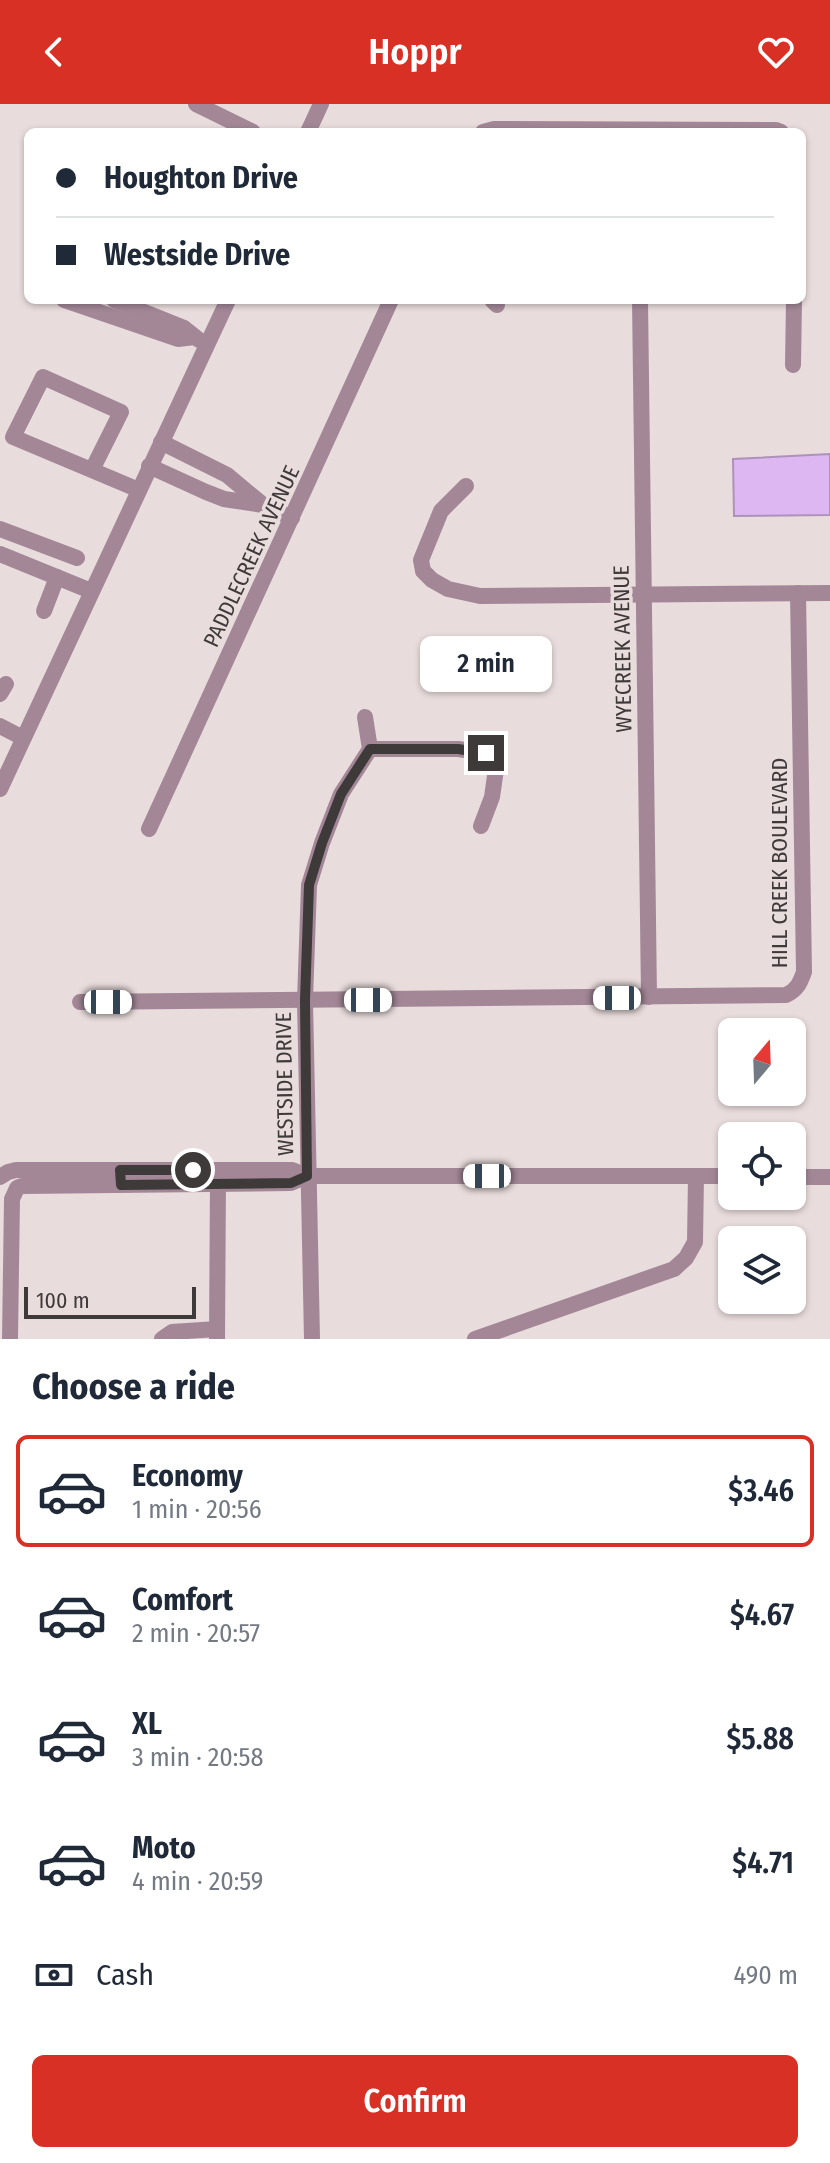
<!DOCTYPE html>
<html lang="en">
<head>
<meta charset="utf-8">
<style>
  :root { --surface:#fff; --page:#f2f2f3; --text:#1f2937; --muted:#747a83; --line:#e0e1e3; --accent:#d93025 }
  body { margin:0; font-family:"Fira Sans Condensed",sans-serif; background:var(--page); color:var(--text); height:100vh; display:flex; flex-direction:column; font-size:30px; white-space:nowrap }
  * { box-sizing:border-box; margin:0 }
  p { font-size:26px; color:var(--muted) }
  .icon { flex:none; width:44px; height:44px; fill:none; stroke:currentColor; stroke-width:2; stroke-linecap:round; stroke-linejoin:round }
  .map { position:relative; height:1235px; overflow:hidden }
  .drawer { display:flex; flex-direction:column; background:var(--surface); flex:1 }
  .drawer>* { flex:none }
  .banner { position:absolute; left:24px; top:24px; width:782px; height:176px; border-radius:12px; box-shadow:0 2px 6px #0004; display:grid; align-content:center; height:176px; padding:0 32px; background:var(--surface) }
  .needle { width:52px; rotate:19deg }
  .fabs { position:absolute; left:718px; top:914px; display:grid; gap:16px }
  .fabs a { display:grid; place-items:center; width:88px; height:88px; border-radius:12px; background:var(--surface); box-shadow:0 2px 6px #0004; font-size:40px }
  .scale { position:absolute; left:24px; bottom:20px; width:172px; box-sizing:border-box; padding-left:8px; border:4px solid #3f3a3a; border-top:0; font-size:22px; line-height:28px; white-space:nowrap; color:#3f3a3a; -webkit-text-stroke:6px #e9dcdc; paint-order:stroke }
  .end { position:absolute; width:36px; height:36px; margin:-18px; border:10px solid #3f3a3a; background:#fff; box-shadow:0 0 0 4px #fff }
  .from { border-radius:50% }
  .bubble { position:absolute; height:56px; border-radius:12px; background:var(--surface); box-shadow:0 2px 6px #0004; font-size:26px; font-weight:600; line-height:56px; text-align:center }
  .car { position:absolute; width:24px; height:48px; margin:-24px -12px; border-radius:10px; box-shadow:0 0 6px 2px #0007; background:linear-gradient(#fff 24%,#345 0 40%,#fff 0 76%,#345 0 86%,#fff 0) }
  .banner b { display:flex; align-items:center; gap:28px; height:76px; font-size:30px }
  .banner b+b { border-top:2px solid var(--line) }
  .banner i { width:20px; height:20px; background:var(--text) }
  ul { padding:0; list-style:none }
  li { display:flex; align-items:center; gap:24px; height:112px; margin:0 16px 12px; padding:0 16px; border:4px solid transparent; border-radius:12px }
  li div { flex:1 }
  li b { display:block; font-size:30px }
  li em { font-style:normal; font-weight:600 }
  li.on { border-color:var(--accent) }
  li>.icon { width:72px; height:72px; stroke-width:1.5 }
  h2 { padding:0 32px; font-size:36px; line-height:96px }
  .pay { display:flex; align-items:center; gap:20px; height:88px; padding:0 32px; font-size:30px }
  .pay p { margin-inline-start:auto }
  .cta { display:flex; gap:16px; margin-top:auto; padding:16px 32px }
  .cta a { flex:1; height:92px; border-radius:12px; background:var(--accent); color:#fff; font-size:32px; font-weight:600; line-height:92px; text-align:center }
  header { display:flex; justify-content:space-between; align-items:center; height:104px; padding:0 32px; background:var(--accent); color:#fff; font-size:36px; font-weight:600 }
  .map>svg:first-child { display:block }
</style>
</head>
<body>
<header><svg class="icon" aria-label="back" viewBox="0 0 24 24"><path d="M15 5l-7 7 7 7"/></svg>Hoppr<svg class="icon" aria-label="heart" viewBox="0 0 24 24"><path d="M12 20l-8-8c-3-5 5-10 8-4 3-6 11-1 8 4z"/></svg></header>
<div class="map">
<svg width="830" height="1235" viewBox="0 0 830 1235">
  <rect width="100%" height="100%" fill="#e9dcdc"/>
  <polygon fill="#dcb7f1" stroke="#ad92ba" stroke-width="2" points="830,350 830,411 734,412 733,355"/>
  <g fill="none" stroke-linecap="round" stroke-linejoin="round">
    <g stroke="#a38797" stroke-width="16">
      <polyline points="196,0 253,28"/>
      <polyline points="308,28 321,0"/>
      <polyline points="483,28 494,25 776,26 781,28"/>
      <polyline points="64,196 178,235 194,233"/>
      <polyline points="114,196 184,224 199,236"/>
      <polyline points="492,196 497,201"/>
      <polyline points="640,196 649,893"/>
      <polyline points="793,261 794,196"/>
      <polyline points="161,338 227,371 262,400"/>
      <polyline points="149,362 206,388 224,395 263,401 292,414"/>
      <polyline points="92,366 121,308 43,273 13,333 139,386"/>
      <polyline points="466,382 441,407 421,456 423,467 432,476 448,485 480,492 830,489"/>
      <polyline points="0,425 77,454"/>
      <polyline points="0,450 91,487"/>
      <polyline points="44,507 57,473"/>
      <polyline points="0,590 6,580"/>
      <polyline points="365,613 370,645"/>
      <polyline points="0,622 23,634"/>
      <polyline points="0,685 228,196"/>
      <polyline points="149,725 391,196"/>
      <path d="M80,898L786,891C797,886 800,879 804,868L798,489"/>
      <polyline points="307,1072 732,1072"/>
      <polyline points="0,1073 8,1068 16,1066 292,1066 307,1072 291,1079 22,1082 17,1084 12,1095 10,1235"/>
      <polyline points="792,1073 830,1073"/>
      <polyline points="162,1235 172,1228 217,1225"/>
      <polyline points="217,1235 218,1072"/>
      <polyline points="312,1235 305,896 309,781 322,739 341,690 370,645 458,645 486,649 496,665 492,693 481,722"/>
      <polyline points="475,1235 674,1165 686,1154 695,1138 696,1072"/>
    </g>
  </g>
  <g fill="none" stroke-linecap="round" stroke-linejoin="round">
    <polyline stroke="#3f3a3a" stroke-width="10" points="193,1066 120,1066 121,1081 291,1079 307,1072 305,896 309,781 322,739 341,690 370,645 458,645 486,649"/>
  </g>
  <g text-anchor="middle" stroke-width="7" stroke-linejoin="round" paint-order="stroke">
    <g font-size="22" fill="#3f3a3a" stroke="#e9dcdc">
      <text transform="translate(251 452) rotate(-65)" y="8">PADDLECREEK AVENUE</text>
      <text transform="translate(622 545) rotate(-91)" y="8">WYECREEK AVENUE</text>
      <text transform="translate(779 759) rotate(-90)" y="8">HILL CREEK BOULEVARD</text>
      <text transform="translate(284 980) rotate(-91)" y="8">WESTSIDE DRIVE</text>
    </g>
  </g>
</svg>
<div class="fabs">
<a><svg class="needle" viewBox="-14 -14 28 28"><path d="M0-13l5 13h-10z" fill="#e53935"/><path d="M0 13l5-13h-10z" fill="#747a83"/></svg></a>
<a><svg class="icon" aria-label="locate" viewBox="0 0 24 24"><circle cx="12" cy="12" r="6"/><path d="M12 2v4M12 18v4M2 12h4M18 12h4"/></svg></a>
<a><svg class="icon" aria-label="layers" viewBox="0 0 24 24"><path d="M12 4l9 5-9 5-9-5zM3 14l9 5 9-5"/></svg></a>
</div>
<div class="scale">100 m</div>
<i class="end from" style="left:193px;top:1066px"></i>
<i class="end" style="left:486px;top:649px"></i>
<div class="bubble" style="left:420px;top:532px;width:132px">2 min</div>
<i class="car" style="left:617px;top:894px;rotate:270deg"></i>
<i class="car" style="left:368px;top:896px;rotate:90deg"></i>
<i class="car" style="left:108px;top:898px;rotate:90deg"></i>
<i class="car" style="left:487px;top:1072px;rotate:270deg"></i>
<div class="banner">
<b><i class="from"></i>Houghton Drive</b>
<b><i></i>Westside Drive</b>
</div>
</div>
<section class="drawer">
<h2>Choose a ride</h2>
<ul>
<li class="on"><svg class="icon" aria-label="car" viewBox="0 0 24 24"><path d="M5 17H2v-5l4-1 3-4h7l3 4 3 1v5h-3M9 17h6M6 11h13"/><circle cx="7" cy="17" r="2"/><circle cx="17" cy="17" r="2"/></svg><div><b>Economy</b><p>1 min · 20:56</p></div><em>$3.46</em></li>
<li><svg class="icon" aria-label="car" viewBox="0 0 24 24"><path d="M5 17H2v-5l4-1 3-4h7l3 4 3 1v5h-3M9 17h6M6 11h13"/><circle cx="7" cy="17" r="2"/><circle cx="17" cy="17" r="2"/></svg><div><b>Comfort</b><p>2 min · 20:57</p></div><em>$4.67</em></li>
<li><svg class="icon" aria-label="car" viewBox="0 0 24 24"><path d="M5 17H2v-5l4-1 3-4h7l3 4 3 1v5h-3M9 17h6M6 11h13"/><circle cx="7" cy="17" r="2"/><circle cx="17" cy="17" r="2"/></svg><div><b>XL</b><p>3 min · 20:58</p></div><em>$5.88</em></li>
<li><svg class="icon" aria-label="car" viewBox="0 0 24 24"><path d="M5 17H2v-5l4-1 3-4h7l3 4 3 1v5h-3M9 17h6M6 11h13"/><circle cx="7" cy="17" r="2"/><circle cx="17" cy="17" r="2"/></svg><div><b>Moto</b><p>4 min · 20:59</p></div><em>$4.71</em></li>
</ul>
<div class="pay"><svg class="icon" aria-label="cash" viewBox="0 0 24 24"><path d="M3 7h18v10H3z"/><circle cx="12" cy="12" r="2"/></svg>Cash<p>490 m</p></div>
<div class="cta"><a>Confirm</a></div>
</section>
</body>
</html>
